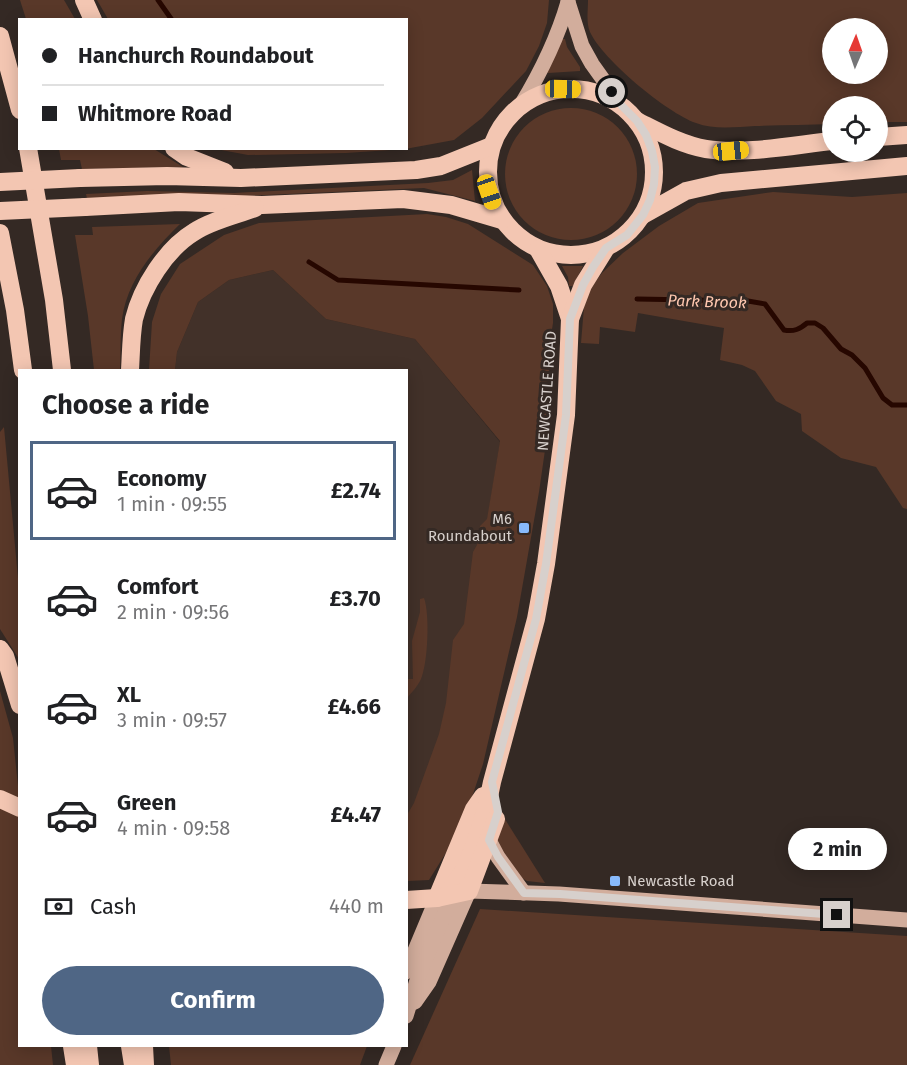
<!DOCTYPE html>
<html lang="en">
<head>
<meta charset="utf-8">
<style>
  :root { --surface:#fff; --page:#f6f6f6; --text:#202124; --muted:#757577; --line:#e0e0e0; --accent:#4f6685 }
  body { margin:0; font-family:"Fira Sans",sans-serif; background:var(--page); color:var(--text); height:100vh; display:flex; flex-direction:column; font-size:22px; white-space:nowrap }
  * { box-sizing:border-box; margin:0 }
  p { font-size:20px; color:var(--muted) }
  .icon { flex:none; width:33px; height:33px; fill:none; stroke:currentColor; stroke-width:2; stroke-linecap:round; stroke-linejoin:round }
  .map { position:relative; flex:1; overflow:hidden }
  .sheet { position:absolute; left:18px; top:369px; width:390px; height:678px; display:flex; flex-direction:column; background:var(--surface); border-radius:0px; box-shadow:0 3px 15px #0003 }
  .sheet>* { flex:none }
  .guide { position:absolute; left:18px; top:18px; width:390px; height:132px; border-radius:0px; box-shadow:0 3px 15px #0003; display:grid; align-content:center; height:132px; padding:0 24px; background:var(--surface) }
  .needle { width:39px; rotate:2deg }
  .tools { position:absolute; left:822px; top:18px; display:grid; gap:12px }
  .tools a { display:grid; place-items:center; width:66px; height:66px; border-radius:50%; background:var(--surface); box-shadow:0 3px 15px #0003; font-size:30px }
  .end { position:absolute; width:27px; height:27px; margin:-14px; border:8px solid #d7d0cc; background:#111; box-shadow:0 0 0 3px #111 }
  .from { border-radius:50% }
  .bubble { position:absolute; height:42px; border-radius:21px; background:var(--surface); box-shadow:0 3px 15px #0003; font-size:20px; font-weight:700; line-height:42px; text-align:center }
  .car { position:absolute; width:18px; height:36px; margin:-18px -9px; border-radius:8px; box-shadow:0 0 4px 2px #0007; background:linear-gradient(#f5c518 24%,#345 0 40%,#f5c518 0 76%,#345 0 86%,#f5c518 0) }
  .guide b { display:flex; align-items:center; gap:21px; height:57px; font-size:22px }
  .guide b+b { border-top:2px solid var(--line) }
  .guide i { width:15px; height:15px; background:var(--text) }
  ul { padding:0; list-style:none }
  li { display:flex; align-items:center; gap:18px; height:99px; margin:0 12px 9px; padding:0 12px; border:3px solid transparent; border-radius:0px }
  li div { flex:1 }
  li b { display:block; font-size:22px }
  li em { font-style:normal; font-weight:700 }
  li.current { border-color:var(--accent) }
  li>.icon { width:54px; height:54px; stroke-width:1.5 }
  h2 { padding:0 24px; font-size:27px; line-height:72px }
  .pay { display:flex; align-items:center; gap:15px; height:66px; padding:0 24px; font-size:22px }
  .pay p { margin-inline-start:auto }
  .action { display:flex; gap:12px; margin-top:auto; padding:12px 24px }
  .action a { flex:1; height:69px; border-radius:36px; background:var(--accent); color:#fff; font-size:24px; font-weight:700; line-height:69px; text-align:center }
  .map>svg:first-child { display:block }
</style>
</head>
<body>
<div class="map">
<svg width="907" height="1065" viewBox="0 0 907 1065">
  <rect width="100%" height="100%" fill="#342924"/>
  <polygon fill="#423129" points="273,270 326,319 415,339 500,442 467,645 407,856 406,370 175,370 177,352 198,302 229,280"/>
  <g fill="#593829" fill-rule="evenodd">
    <polygon points="20,0 64,0 75,19 26,19"/>
    <polygon points="97,0 549,0 547,23 539,46 526,71 482,118 454,140 405,149 346,153 248,155 216,149 406,148 406,20 108,19"/>
    <path d="M588,0H907V122H878V106H832V124C807,125 781,125 755,126C736,127 714,130 696,123C667,113 602,59 590,32C586,23 588,10 588,0ZM832,28H878V74H832Z"/>
    <polygon points="560,39 565,39 567,47 580,67 580,71 548,73 546,71"/>
    <circle cx="571" cy="174" r="66"/>
    <polygon points="59,149 154,149 183,167 82,169 80,160 61,160"/>
    <polygon points="472,170 475,201 424,188 88,203 86,194 147,191 234,193 428,183 453,180"/>
    <polygon points="773,192 852,197 907,193 907,509 903,508 876,467 841,458 802,431 801,414 776,401 755,371 742,365 720,360 724,328 638,313 635,332 600,327 599,344 581,343 584,307 591,287 602,273 623,253 659,226 698,203"/>
    <polygon points="427,214 446,217 468,224 533,265 547,286 553,304 553,323 549,348 549,422 539,492 517,617 483,764 462,827 429,880 407,881 407,815 414,803 439,734 446,703 453,640 464,624 473,552 477,545 480,526 487,519 500,441 415,339 326,319 273,270 229,280 198,302 177,352 175,370 149,370 152,322 161,294 180,264 224,235 259,223"/>
    <path d="M180,224C154,249 127,281 122,319C120,336 121,354 120,370H94L88,316L75,235H93L92,227Z"/>
    <polygon points="562,266 583,266 573,286 569,286 568,277"/>
    <polygon points="4,427 19,589 19,659 0,629 0,432"/>
    <path d="M424,598C430,614 428,663 421,679C418,686 412,692 407,698V679H413L412,641L420,612V599Z"/>
    <polygon points="0,691 13,738 20,805 20,1046 51,1046 53,1065 0,1065"/>
    <polygon points="503,816 545,883 527,881 517,875 498,844 498,830"/>
    <polygon points="480,909 907,936 907,1065 410,1065"/>
    <polygon points="169,1046 367,1046 360,1065 171,1065"/>
  </g>
  <g fill="none" stroke-linecap="round" stroke-linejoin="round">
    <g stroke="#260700" stroke-width="5">
      <polyline points="158,0 172,20"/>
      <polyline points="309,262 338,280 519,290"/>
      <path d="M637,299L748,301L765,304L784,330C794,332 800,329 807,323H815L823,328L841,349L852,355L865,368L883,398L892,405H907"/>
    </g>
    <g stroke="#d2ad9c" stroke-width="15">
      <polyline points="568,2 582,46 592,64 622,106"/>
      <path d="M521,105C541,72 557,40 568,2"/>
      <polyline points="489,840 498,857 524,893"/>
      <polyline points="469,891 559,894 907,920"/>
      <polyline points="406,972 437,898"/>
      <polyline points="415,1002 429,982 469,891"/>
      <polyline points="406,1016 418,977 447,908 454,901 467,893"/>
      <polyline points="386,1065 394,1046"/>
    </g>
    <g stroke="#f3c6b2" stroke-width="18">
      <polyline points="84,0 93,20"/>
      <polyline points="0,36 20,110"/>
      <circle cx="571" cy="172" r="83"/>
      <path d="M637,121C659,132 682,145 706,149C743,155 794,145 832,141"/>
      <polyline points="878,137 907,135"/>
      <polyline points="28,148 54,300 62,370"/>
      <polyline points="174,148 187,157 225,172"/>
      <polyline points="80,178 167,176 241,178 416,170 441,166 491,146"/>
      <polyline points="85,207 179,202 262,205 403,199 451,205 502,220"/>
      <polyline points="643,215 686,191 721,183 907,166"/>
      <polyline points="0,233 15,310 23,370"/>
      <polyline points="538,249 559,286 570,319"/>
      <path d="M130,370C131,354 131,336 134,319C142,287 166,249 194,232C210,221 236,215 255,208"/>
      <polyline points="0,649 5,656 20,705"/>
      <polyline points="0,799 20,808"/>
      <polyline points="439,893 474,809 483,796"/>
      <path d="M437,898C442,894 448,891 452,887C471,867 487,809 492,782L536,619L546,564L566,415L570,319L583,285L606,248"/>
      <polyline points="406,900 437,898 469,891 496,819"/>
      <polyline points="72,1046 75,1065"/>
      <polyline points="88,1046 90,1065"/>
      <polyline points="130,1046 133,1065"/>
      <polyline points="144,1046 145,1065"/>
    </g>
    <g stroke="#f3c6b2" stroke-width="18">
      <polyline points="0,182 80,178"/>
      <polyline points="0,211 85,207"/>
    </g>
  </g>
  <g fill="none" stroke-linecap="round" stroke-linejoin="round">
    <polyline stroke="#d7d0cc" stroke-width="8" points="612,92 622,106 637,121 646,135 652,151 655,167 654,184 650,200 643,215 627,235 606,248 593,267 583,285 570,319 566,415 546,564 536,619 492,782 498,812 489,840 498,857 524,893 560,894 837,915"/>
  </g>
  <g fill="#88bafc" stroke="#342924" stroke-width="2">
    <rect x="518" y="522" width="12" height="12" rx="3"/>
    <rect x="609" y="875" width="12" height="12" rx="3"/>
  </g>
  <g text-anchor="middle" stroke-width="6" stroke-linejoin="round" paint-order="stroke">
    <g font-size="15" fill="#d7d0cc" stroke="#342924">
      <text transform="translate(547 391) rotate(-86)" y="5">NEWCASTLE ROAD</text>
    </g>
    <g font-size="15" fill="#d7d0cc" stroke="#342924" text-anchor="end">
      <text x="512" y="524">M6<tspan x="512" dy="17">Roundabout</tspan></text>
      <text x="627" y="886" text-anchor="start">Newcastle Road</text>
    </g>
    <g font-size="16" font-style="italic" fill="#fec7af" stroke="#342924">
      <text transform="translate(707 301) rotate(2)" y="6">Park Brook</text>
    </g>
  </g>
</svg>
<div class="tools">
<a><svg class="needle" viewBox="-14 -14 28 28"><path d="M0-13l5 13h-10z" fill="#e53935"/><path d="M0 13l5-13h-10z" fill="#757577"/></svg></a>
<a><svg class="icon" aria-label="locate" viewBox="0 0 24 24"><circle cx="12" cy="12" r="6"/><path d="M12 2v4M12 18v4M2 12h4M18 12h4"/></svg></a>
</div>
<i class="end from" style="left:612px;top:92px"></i>
<i class="end" style="left:837px;top:915px"></i>
<div class="bubble" style="left:788px;top:828px;width:99px">2 min</div>
<i class="car" style="left:563px;top:89px;rotate:91deg"></i>
<i class="car" style="left:731px;top:151px;rotate:84deg"></i>
<i class="car" style="left:489px;top:192px;rotate:161deg"></i>
<div class="guide">
<b><i class="from"></i>Hanchurch Roundabout</b>
<b><i></i>Whitmore Road</b>
</div>
<section class="sheet">
<h2>Choose a ride</h2>
<ul>
<li class="current"><svg class="icon" aria-label="car" viewBox="0 0 24 24"><path d="M5 17H2v-5l4-1 3-4h7l3 4 3 1v5h-3M9 17h6M6 11h13"/><circle cx="7" cy="17" r="2"/><circle cx="17" cy="17" r="2"/></svg><div><b>Economy</b><p>1 min · 09:55</p></div><em>£2.74</em></li>
<li><svg class="icon" aria-label="car" viewBox="0 0 24 24"><path d="M5 17H2v-5l4-1 3-4h7l3 4 3 1v5h-3M9 17h6M6 11h13"/><circle cx="7" cy="17" r="2"/><circle cx="17" cy="17" r="2"/></svg><div><b>Comfort</b><p>2 min · 09:56</p></div><em>£3.70</em></li>
<li><svg class="icon" aria-label="car" viewBox="0 0 24 24"><path d="M5 17H2v-5l4-1 3-4h7l3 4 3 1v5h-3M9 17h6M6 11h13"/><circle cx="7" cy="17" r="2"/><circle cx="17" cy="17" r="2"/></svg><div><b>XL</b><p>3 min · 09:57</p></div><em>£4.66</em></li>
<li><svg class="icon" aria-label="car" viewBox="0 0 24 24"><path d="M5 17H2v-5l4-1 3-4h7l3 4 3 1v5h-3M9 17h6M6 11h13"/><circle cx="7" cy="17" r="2"/><circle cx="17" cy="17" r="2"/></svg><div><b>Green</b><p>4 min · 09:58</p></div><em>£4.47</em></li>
</ul>
<div class="pay"><svg class="icon" aria-label="cash" viewBox="0 0 24 24"><path d="M3 7h18v10H3z"/><circle cx="12" cy="12" r="2"/></svg>Cash<p>440 m</p></div>
<div class="action"><a>Confirm</a></div>
</section>
</div>
</body>
</html>
